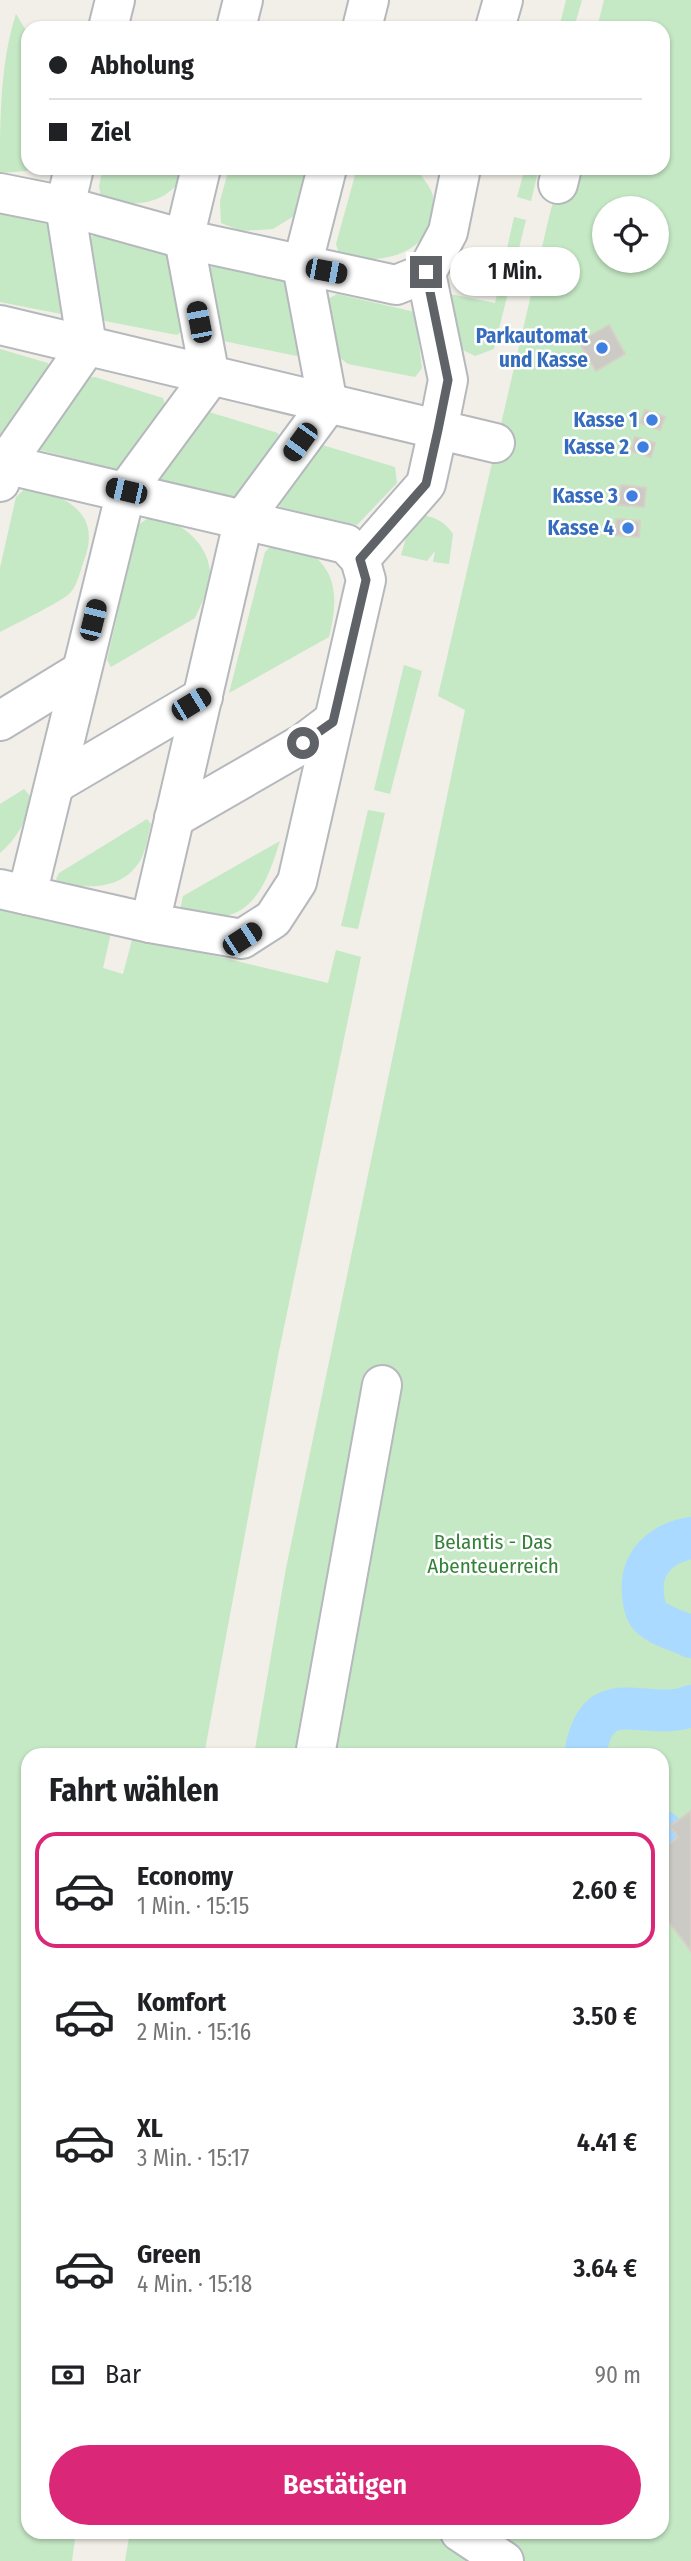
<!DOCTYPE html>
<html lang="de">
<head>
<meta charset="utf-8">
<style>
  :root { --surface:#fff; --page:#f6f6f6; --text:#202124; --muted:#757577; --line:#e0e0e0; --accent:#db2777 }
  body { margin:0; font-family:"Fira Sans Condensed",sans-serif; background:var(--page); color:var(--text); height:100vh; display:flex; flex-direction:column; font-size:26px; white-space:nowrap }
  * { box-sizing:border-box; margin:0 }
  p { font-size:23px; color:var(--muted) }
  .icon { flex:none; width:38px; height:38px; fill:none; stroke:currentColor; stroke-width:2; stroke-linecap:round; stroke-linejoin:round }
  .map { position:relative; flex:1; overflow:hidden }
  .side { position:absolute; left:21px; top:1748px; width:648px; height:791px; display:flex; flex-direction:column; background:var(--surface); border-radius:21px; box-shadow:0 2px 5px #0004 }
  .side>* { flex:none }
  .guide { position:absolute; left:21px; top:21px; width:649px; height:154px; border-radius:21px; box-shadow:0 2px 5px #0004; display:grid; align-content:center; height:154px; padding:0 28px; background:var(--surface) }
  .tools { position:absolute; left:592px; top:196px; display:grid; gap:14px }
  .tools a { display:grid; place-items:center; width:77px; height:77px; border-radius:50%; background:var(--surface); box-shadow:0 2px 5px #0004; font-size:35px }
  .end { position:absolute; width:32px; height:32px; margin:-16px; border:9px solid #5f6368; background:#fff; box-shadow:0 0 0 4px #fff }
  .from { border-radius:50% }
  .bubble { position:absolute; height:49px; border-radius:24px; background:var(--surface); box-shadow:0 2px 5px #0004; font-size:23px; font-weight:600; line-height:49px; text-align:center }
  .car { position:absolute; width:21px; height:42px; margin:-21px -10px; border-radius:9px; box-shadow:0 0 5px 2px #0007; background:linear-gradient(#222 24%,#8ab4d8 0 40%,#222 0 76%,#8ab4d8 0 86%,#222 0) }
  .guide b { display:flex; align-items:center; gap:24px; height:66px; font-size:26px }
  .guide b+b { border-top:2px solid var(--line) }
  .guide i { width:18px; height:18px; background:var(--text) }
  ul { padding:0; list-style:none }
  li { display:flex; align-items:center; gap:21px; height:116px; margin:0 14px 10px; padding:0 14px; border:4px solid transparent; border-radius:21px }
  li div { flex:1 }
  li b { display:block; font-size:26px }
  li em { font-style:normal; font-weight:600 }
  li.current { border-color:var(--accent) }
  li>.icon { width:63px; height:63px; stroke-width:1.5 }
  h2 { padding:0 28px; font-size:32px; line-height:84px }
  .pay { display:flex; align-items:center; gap:18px; height:77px; padding:0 28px; font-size:26px }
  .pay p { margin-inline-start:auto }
  .action { display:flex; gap:14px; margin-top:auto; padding:14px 28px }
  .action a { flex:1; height:80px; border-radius:42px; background:var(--accent); color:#fff; font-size:28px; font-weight:600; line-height:80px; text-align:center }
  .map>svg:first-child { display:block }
</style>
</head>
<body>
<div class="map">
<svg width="691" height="2561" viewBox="0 0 691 2561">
  <rect width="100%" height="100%" fill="#f1efe8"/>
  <g fill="#c5e8c5" fill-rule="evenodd">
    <polygon points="566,0 582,0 574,28 559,28"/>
    <path d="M604,0H691V2561H125L130,2532H662V1755H254L286,1568L465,710L438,696L549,217L562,168H663V28H597ZM604,208H656V261H604Z"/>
    <path d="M16,14L28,34V168H32L26,171L0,173C0,121 0,63 16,14Z"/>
    <path d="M103,168H186C173,204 134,210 101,197L99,186Z"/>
    <polygon points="229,168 311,168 307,203 294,216 273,229 241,231 221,223 220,201"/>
    <path d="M357,168H416C421,176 431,187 433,196C440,252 384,267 340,256L336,244Z"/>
    <polygon points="525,168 539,168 531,201 517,197"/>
    <polygon points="0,209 50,222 70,307 61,314 0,302"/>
    <polygon points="514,217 526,220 494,349 475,356 461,349 450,294 495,303"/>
    <polygon points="97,233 167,251 187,327 177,335 105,321 97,312 85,242"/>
    <polygon points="215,264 294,282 306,344 297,356 223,341 217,332 205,271"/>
    <polygon points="337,294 415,312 422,368 415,377 348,364 335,354 326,300"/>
    <polygon points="0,349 48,363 51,375 7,434 0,437"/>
    <polygon points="95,377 163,398 167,410 125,465 114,469 40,450 36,438 81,378"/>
    <polygon points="209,412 278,433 281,443 247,491 235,497 159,479 197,414"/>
    <polygon points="319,444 395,467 397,483 357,525 280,507 277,493"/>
    <path d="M28,486C69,498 103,514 83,563C80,572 77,586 70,593C63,601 13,625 0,632V568L16,497Z"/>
    <path d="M423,515C437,518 445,522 453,534L449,564L433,562L435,551L427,561L401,555L411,521Z"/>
    <path d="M150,517C178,519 207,541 210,571C211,586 201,604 195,618L111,667L107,660L138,525Z"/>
    <path d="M276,541C286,544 299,546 308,552C340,572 337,605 329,637L229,693L265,552Z"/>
    <polygon points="404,665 422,671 390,794 374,790"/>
    <path d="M24,789L30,796C28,820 18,837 0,853V804Z"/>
    <polygon points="368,810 385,813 358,929 341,926"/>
    <path d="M147,819L151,824C148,835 146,851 140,861C122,890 90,888 60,884L56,879L59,873Z"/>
    <path d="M280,841C271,869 259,911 224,916C211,918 193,912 180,910L183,896Z"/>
    <polygon points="0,909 111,933 103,968 123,974 133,936 328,983 336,950 361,957 278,1356 204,1755 28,1755 28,2532 76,2532 72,2561 0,2561"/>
  </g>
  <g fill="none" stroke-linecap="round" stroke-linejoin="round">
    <g stroke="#aadaff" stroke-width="42">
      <path d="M691,1538C662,1543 640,1562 643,1593C643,1599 645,1609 648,1614C657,1626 678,1630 691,1637"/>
      <path d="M585,1755C597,1678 645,1724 691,1706"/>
      <polyline points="662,1831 671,1843"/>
    </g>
  </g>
  <g fill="#cccac5" stroke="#d6d1c6" stroke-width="2">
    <polygon points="609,325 625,354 596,371 579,342"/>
    <polygon points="645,410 665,417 660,430 640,423"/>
    <polygon points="635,437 655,443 651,457 631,451"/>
    <polygon points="621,485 646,488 644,507 618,505"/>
    <polygon points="616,519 640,521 639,537 615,535"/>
    <polygon points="691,1811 691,1951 662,1913 662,1850 678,1837 670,1826"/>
  </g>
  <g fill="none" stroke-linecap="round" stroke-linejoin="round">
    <g stroke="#b5b8bc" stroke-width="42">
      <g id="minor">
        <polyline points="108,28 115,0"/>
        <polyline points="236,28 243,0"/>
        <polyline points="362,28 369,0"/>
        <polyline points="495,28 503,0"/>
        <polyline points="558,184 562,168"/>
        <polyline points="0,193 65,206 184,239 396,285 426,273 448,232 461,168"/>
        <polyline points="0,325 495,443"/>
        <polyline points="0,463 346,544 360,559 366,580 297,882 273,919 242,939 150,923 0,889"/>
        <polyline points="0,482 5,464 87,346 65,206 74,168"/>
        <polyline points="360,559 426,484 438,430 448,380 426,273"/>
        <polyline points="0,721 80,672"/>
        <polyline points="55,784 203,697"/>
        <polyline points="174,818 304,743 333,721"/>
        <polyline points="27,895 126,491 210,377 184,239 201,168"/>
        <polyline points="150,923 244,518 328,404 302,266 327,168"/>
        <polyline points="315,1755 382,1385"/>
        <polyline points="460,2532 504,2561"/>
      </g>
    </g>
    <use href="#minor" stroke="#fff" stroke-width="38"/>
  </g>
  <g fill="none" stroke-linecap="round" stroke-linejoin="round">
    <polyline stroke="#5f6368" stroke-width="9" points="303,743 333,722 366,580 360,559 426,484 438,430 448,380 426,272"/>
  </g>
  <g fill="#3f7fe0" stroke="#fff" stroke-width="2.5">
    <circle cx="602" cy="348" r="7"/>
    <circle cx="652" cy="420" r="7"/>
    <circle cx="643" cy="447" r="7"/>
    <circle cx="632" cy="496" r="7"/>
    <circle cx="628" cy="528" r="7"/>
  </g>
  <g text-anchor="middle" stroke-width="5" stroke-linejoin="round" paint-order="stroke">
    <g font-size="21" font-weight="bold" fill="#366cbe" stroke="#fff" text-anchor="end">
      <text x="588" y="343">Parkautomat<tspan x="588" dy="24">und Kasse</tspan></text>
      <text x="638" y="427">Kasse 1</text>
      <text x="629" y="454">Kasse 2</text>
      <text x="618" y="503">Kasse 3</text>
      <text x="614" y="535">Kasse 4</text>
    </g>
    <g font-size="21" fill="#348238" stroke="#fff">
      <text x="493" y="1549">Belantis - Das<tspan x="493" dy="24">Abenteuerreich</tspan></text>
    </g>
  </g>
</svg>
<div class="tools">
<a><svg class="icon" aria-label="locate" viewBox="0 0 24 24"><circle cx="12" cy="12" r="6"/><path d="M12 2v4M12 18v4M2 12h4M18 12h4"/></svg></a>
</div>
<i class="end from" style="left:303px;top:743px"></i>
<i class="end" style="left:426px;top:272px"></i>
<div class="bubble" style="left:450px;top:247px;width:130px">1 Min.</div>
<i class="car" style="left:326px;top:271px;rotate:101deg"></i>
<i class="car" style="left:199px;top:322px;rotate:349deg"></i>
<i class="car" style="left:300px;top:442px;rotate:216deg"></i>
<i class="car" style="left:126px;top:491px;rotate:283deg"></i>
<i class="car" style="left:93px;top:620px;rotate:14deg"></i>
<i class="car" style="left:191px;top:704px;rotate:59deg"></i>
<i class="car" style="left:242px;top:939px;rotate:57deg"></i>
<div class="guide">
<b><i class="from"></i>Abholung</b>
<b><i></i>Ziel</b>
</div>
<section class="side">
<h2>Fahrt wählen</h2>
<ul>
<li class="current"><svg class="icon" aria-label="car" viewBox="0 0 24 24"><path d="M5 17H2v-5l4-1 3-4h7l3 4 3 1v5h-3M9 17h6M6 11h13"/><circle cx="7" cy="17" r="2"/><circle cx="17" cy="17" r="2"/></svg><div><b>Economy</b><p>1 Min. · 15:15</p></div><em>2.60 €</em></li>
<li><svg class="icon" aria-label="car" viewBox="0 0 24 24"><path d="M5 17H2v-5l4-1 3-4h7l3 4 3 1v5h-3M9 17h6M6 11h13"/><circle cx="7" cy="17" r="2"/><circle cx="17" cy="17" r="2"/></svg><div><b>Komfort</b><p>2 Min. · 15:16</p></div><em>3.50 €</em></li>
<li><svg class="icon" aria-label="car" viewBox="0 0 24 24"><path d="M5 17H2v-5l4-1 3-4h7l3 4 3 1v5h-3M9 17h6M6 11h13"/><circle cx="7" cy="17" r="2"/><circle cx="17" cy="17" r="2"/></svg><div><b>XL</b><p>3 Min. · 15:17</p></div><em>4.41 €</em></li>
<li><svg class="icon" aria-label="car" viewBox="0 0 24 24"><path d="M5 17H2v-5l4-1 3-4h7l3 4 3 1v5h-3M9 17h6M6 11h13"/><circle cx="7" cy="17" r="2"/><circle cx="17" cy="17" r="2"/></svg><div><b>Green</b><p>4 Min. · 15:18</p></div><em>3.64 €</em></li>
</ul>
<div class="pay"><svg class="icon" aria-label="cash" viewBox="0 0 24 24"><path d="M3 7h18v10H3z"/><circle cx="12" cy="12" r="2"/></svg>Bar<p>90 m</p></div>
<div class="action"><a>Bestätigen</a></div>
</section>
</div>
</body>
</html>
